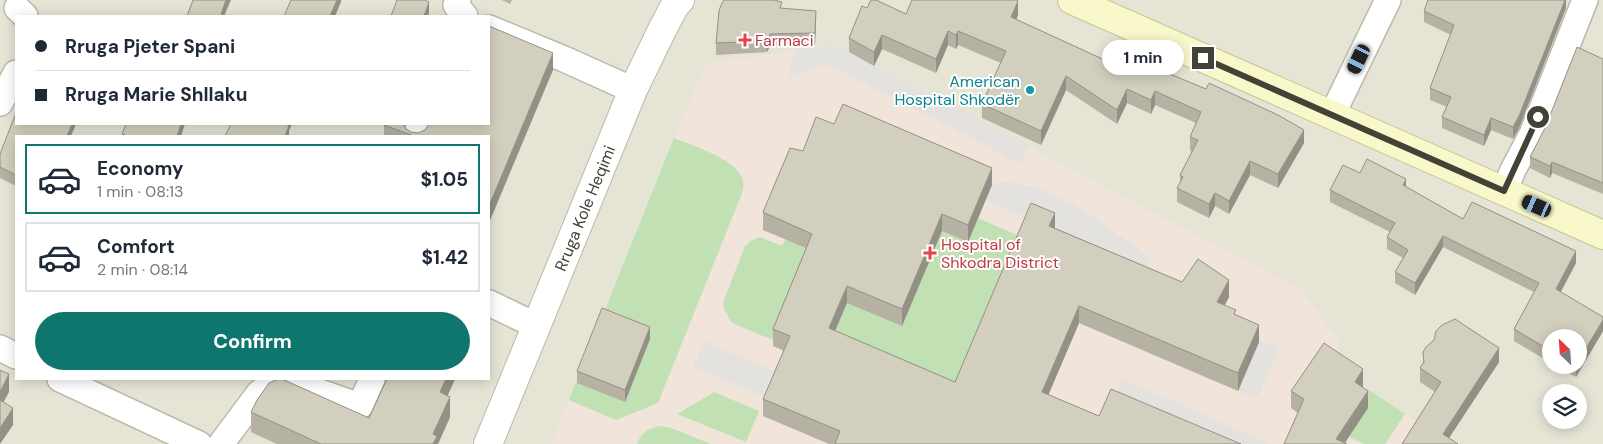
<!DOCTYPE html>
<html lang="en">
<head>
<meta charset="utf-8">
<style>
  :root { --surface:#fff; --page:#f6f6f7; --text:#1f2937; --muted:#747a83; --line:#e0e1e3; --accent:#0f766e }
  body { margin:0; font-family:"DM Sans",sans-serif; background:var(--page); color:var(--text); height:100vh; display:flex; flex-direction:column; font-size:19px; white-space:nowrap }
  * { box-sizing:border-box; margin:0 }
  p { font-size:16px; color:var(--muted) }
  .icon { flex:none; width:28px; height:28px; fill:none; stroke:currentColor; stroke-width:2; stroke-linecap:round; stroke-linejoin:round }
  .map { position:relative; flex:1; overflow:hidden }
  .details { position:absolute; left:15px; top:135px; width:475px; height:245px; display:flex; flex-direction:column; background:var(--surface); border-radius:0px; box-shadow:0 2px 12px #0003 }
  .details>* { flex:none }
  .guide { position:absolute; left:15px; top:15px; width:475px; height:110px; border-radius:0px; box-shadow:0 2px 12px #0003; display:grid; align-content:center; height:110px; padding:0 20px; background:var(--surface) }
  .needle { width:32px; rotate:335deg }
  .fabs { position:absolute; left:1542px; top:329px; display:grid; gap:10px }
  .fabs a { display:grid; place-items:center; width:45px; height:45px; border-radius:50%; background:var(--surface); box-shadow:0 2px 12px #0003; font-size:25px }
  .end { position:absolute; width:22px; height:22px; margin:-11px; border:6px solid #434237; background:#fff; box-shadow:0 0 0 2px #fff }
  .from { border-radius:50% }
  .bubble { position:absolute; height:35px; border-radius:18px; background:var(--surface); box-shadow:0 2px 12px #0003; font-size:16px; font-weight:700; line-height:35px; text-align:center }
  .car { position:absolute; width:15px; height:30px; margin:-15px -8px; border-radius:6px; box-shadow:0 0 4px 1px #0007; background:linear-gradient(#222 24%,#8ab4d8 0 40%,#222 0 76%,#8ab4d8 0 86%,#222 0) }
  .guide b { display:flex; align-items:center; gap:18px; height:48px; font-size:19px }
  .guide b+b { border-top:1px solid var(--line) }
  .guide i { width:12px; height:12px; background:var(--text) }
  ul { padding:9px 0 0; list-style:none }
  li { display:flex; align-items:center; gap:15px; height:70px; margin:0 10px 8px; padding:0 10px; border:2px solid var(--line); border-radius:0px }
  li div { flex:1 }
  li b { display:block; font-size:19px }
  li em { font-style:normal; font-weight:700 }
  li.current { border-color:var(--accent) }
  li>.icon { width:45px; height:45px; stroke-width:1.5 }
  .button { display:flex; gap:10px; margin-top:auto; padding:10px 20px }
  .button a { flex:1; height:58px; border-radius:30px; background:var(--accent); color:#fff; font-size:20px; font-weight:700; line-height:58px; text-align:center }
  .map>svg:first-child { display:block }
</style>
</head>
<body>
<div class="map">
<svg width="1603" height="444" viewBox="0 0 1603 444">
  <rect width="100%" height="100%" fill="#f1f1e7"/>
  <path fill="#e5e4d5" fill-rule="evenodd" d="M0,0H1603V444H0ZM16,16H489V124H16ZM16,136H489V379H16ZM1551,338H1579V365H1551ZM1551,392H1579V420H1551Z"/>
  <polygon fill="#f1e4db" points="834,45 1302,290 1340,342 1336,368 1449,444 551,444 705,64"/>
  <g fill="#c1e1b4">
    <path d="M674,138C693,146 738,159 743,181C744,184 743,189 742,193L658,403L616,420L569,400Z"/>
    <polygon points="978,218 1024,238 955,399 829,345 864,264 882,317 902,326 921,223"/>
    <polygon points="788,234 815,245 775,341 732,323 724,309 723,303 745,246 752,240 760,237 782,246"/>
    <polygon points="1367,389 1405,414 1385,444 1364,444 1349,437 1356,426 1358,402"/>
    <polygon points="714,392 759,411 746,442 677,414"/>
    <path d="M661,426L671,428L711,444H637C641,432 649,428 661,426Z"/>
  </g>
  <g fill="#e3e2de">
    <polygon points="834,45 1029,146 1021,164 827,64 789,77 795,50"/>
    <polygon points="1007,182 1038,188 1076,205 1150,257 1141,281 1054,230 986,200 992,185"/>
    <polygon points="704,341 773,371 762,396 693,366"/>
    <polygon points="1259,342 1280,346 1257,398 1238,391"/>
    <polygon points="1122,379 1271,444 1200,444 1111,406"/>
  </g>
  <g fill="none" stroke-linecap="round" stroke-linejoin="round">
    <g stroke="#bcbaaa" stroke-width="28">
      <g id="minor">
        <polyline points="458,0 456,5 465,16"/>
        <polyline points="17,8 25,16"/>
        <polyline points="489,28 564,59 633,90"/>
        <polyline points="0,103 16,73"/>
        <polyline points="1332,115 1388,0"/>
        <polyline points="416,136 420,124"/>
        <polyline points="1504,191 1513,170 1532,134 1585,0"/>
        <polyline points="489,303 537,326"/>
        <polyline points="0,348 16,356"/>
        <polyline points="60,379 199,444"/>
        <polyline points="221,444 259,393 266,388 279,384 294,383 360,406 372,379"/>
      </g>
    </g>
    <g stroke="#bcbaaa" stroke-width="30">
      <g id="tertiary">
        <path id="s1" d="M488,444L633,90L661,32L674,7L680,0"/>
      </g>
    </g>
    <g stroke="#c6c697" stroke-width="30">
      <polyline id="secondary" points="1072,0 1603,235"/>
    </g>
    <use href="#minor" stroke="#fff" stroke-width="25"/>
    <use href="#tertiary" stroke="#fff" stroke-width="28"/>
    <use href="#secondary" stroke="#f8f8ca" stroke-width="28"/>
  </g>
  <g fill="#b5b2a3">
    <polygon points="502,0 512,0 510,4"/>
    <polygon points="1566,0 1566,8 1519,128 1513,139 1491,130 1484,146 1442,128 1442,117 1447,107 1430,100 1430,88 1451,35 1424,22 1424,11"/>
    <polygon points="782,8 816,23 815,45 770,46 767,52 716,55 716,43"/>
    <polygon points="867,8 906,14 1018,15 1016,20 1109,62 1304,143 1278,188 1250,175 1229,214 1215,206 1209,218 1177,202 1177,188 1180,183 1180,175 1192,152 1190,150 1190,137 1196,123 1155,105 1151,114 1127,103 1117,124 1066,90 1041,145 982,118 982,104 1001,63 958,45 956,49 948,45 936,73 882,49 874,66 849,52 849,38"/>
    <polygon points="1603,59 1603,194 1552,173 1550,178 1530,168 1530,157"/>
    <polygon points="553,70 489,136 384,136 384,125 404,124 404,126 406,129 411,132 418,133 444,125"/>
    <polygon points="834,124 992,185 968,242 942,231 902,326 847,303 835,331 955,382 1055,228 1182,282 1229,297 1225,305 1236,315 1259,342 1238,391 1079,323 1048,395 1099,416 1241,444 829,444 763,416 763,399 784,351 773,346 773,329 806,248 763,230 763,212 803,151"/>
    <polygon points="16,136 16,186 0,178 0,154"/>
    <polygon points="1360,173 1406,187 1463,219 1576,263 1560,292 1603,317 1603,331 1576,377 1555,365 1579,365 1551,338 1551,363 1514,341 1514,329 1534,292 1443,247 1415,295 1395,283 1395,272 1403,258 1387,249 1387,237 1390,232 1330,202 1330,190"/>
    <polygon points="650,339 625,402 577,383 577,371"/>
    <polygon points="1423,352 1499,362 1449,438 1402,444 1435,392 1420,382 1420,368 1423,365"/>
    <polygon points="387,379 455,379 448,395 450,417 438,444 277,444 251,432 251,412 369,418"/>
    <polygon points="1363,386 1363,387 1368,408 1345,443 1284,444 1298,413 1291,408 1291,391"/>
  </g>
  <g fill="#939185">
    <polygon points="226,0 231,0 224,16 221,14"/>
    <polygon points="337,0 341,0 341,2 335,16 330,16"/>
    <polygon points="1565,0 1566,0 1566,8 1519,128 1513,139 1513,127"/>
    <polygon points="1018,1 1018,15 1011,31 1011,17"/>
    <polygon points="429,2 429,13 428,16 424,16"/>
    <polygon points="816,11 816,23 815,45 815,33"/>
    <polygon points="948,31 948,45 936,73 936,59"/>
    <polygon points="958,31 958,45 956,49 956,35"/>
    <polygon points="770,34 770,46 767,52 767,41"/>
    <polygon points="882,35 882,49 874,66 874,52"/>
    <polygon points="553,53 553,70 489,223 489,206"/>
    <polygon points="1066,76 1066,90 1041,145 1041,131"/>
    <polygon points="1127,89 1127,103 1117,124 1117,110"/>
    <polygon points="1155,91 1155,105 1151,114 1151,100"/>
    <polygon points="1491,118 1491,130 1484,146 1484,135"/>
    <polygon points="72,124 76,124 71,136 67,136"/>
    <polygon points="181,124 185,124 181,136 177,136"/>
    <polygon points="288,124 292,124 289,131 289,136 285,136"/>
    <polygon points="1304,130 1304,143 1278,188 1278,174"/>
    <polygon points="1250,161 1250,175 1229,214 1229,201"/>
    <polygon points="1552,162 1552,173 1550,178 1550,166"/>
    <polygon points="992,168 992,185 968,242 968,225"/>
    <polygon points="1406,179 1406,191 1403,185"/>
    <polygon points="1215,193 1215,206 1209,218 1209,204"/>
    <polygon points="1055,213 1055,230 1049,226"/>
    <polygon points="942,214 942,231 902,326 902,309"/>
    <polygon points="1443,236 1443,247 1415,295 1415,283"/>
    <polygon points="1576,251 1576,263 1556,301 1556,289"/>
    <polygon points="1229,280 1229,297 1217,319 1217,302"/>
    <polygon points="847,286 847,303 829,345 829,328"/>
    <polygon points="1079,306 1079,323 1042,410 1042,392"/>
    <polygon points="1603,320 1603,331 1576,377 1576,365 1579,365 1579,360"/>
    <polygon points="1259,325 1259,342 1238,391 1238,373"/>
    <polygon points="650,327 650,339 625,402 625,390"/>
    <polygon points="1499,348 1499,362 1445,444 1443,434"/>
    <polygon points="1363,369 1363,386 1355,399 1355,382"/>
    <polygon points="9,374 9,392 0,409 0,392"/>
    <polygon points="446,379 455,379 440,412 440,392"/>
    <polygon points="1368,391 1368,408 1344,444 1336,439"/>
    <polygon points="450,397 450,417 438,444 433,444 433,434"/>
    <polygon points="13,408 13,425 0,444 0,428"/>
  </g>
  <g fill="#d2cfbe" stroke="#939185">
    <polygon points="193,0 226,0 221,14 227,16 187,16"/>
    <polygon points="291,0 337,0 330,16 284,16"/>
    <polygon points="397,0 425,0 429,2 424,16 391,16"/>
    <polygon points="724,0 774,0 782,2 780,8 816,11 815,33 770,34 767,41 716,43 719,11 721,5"/>
    <polygon points="871,0 876,0 906,14 912,0 1017,0 1018,1 1011,17 1109,62 1112,55 1156,74 1158,69 1206,89 1209,83 1278,115 1304,130 1278,174 1250,161 1229,201 1215,193 1209,204 1177,188 1183,177 1180,175 1198,140 1190,137 1201,112 1155,91 1151,100 1127,89 1117,110 1066,76 1041,131 982,104 1006,51 958,31 956,35 948,31 936,59 882,35 874,52 849,38 862,6 867,8"/>
    <polygon points="1428,0 1565,0 1519,116 1513,127 1491,118 1484,135 1442,117 1451,97 1430,88 1454,25 1424,11"/>
    <polygon points="489,26 553,53 489,206 489,136 414,136 384,125 385,124 403,124 406,129 411,132 418,133 425,130 429,124 440,124 444,125 444,124 489,124"/>
    <polygon points="1577,47 1603,59 1603,183 1552,162 1550,166 1530,157 1545,128"/>
    <polygon points="843,104 992,168 968,225 942,214 902,309 847,286 829,328 955,382 1031,203 1055,213 1049,226 1182,282 1198,259 1229,280 1217,302 1236,310 1234,314 1259,325 1238,373 1079,306 1042,392 1099,416 1111,389 1241,444 835,444 840,431 763,399 790,336 773,329 812,234 763,212 790,148 803,151 816,117 834,124"/>
    <polygon points="16,113 16,124 72,124 67,136 16,136 16,175 0,167 0,154"/>
    <polygon points="126,124 181,124 177,136 128,136 122,134"/>
    <polygon points="231,124 288,124 287,125 289,126 285,136 225,136"/>
    <polygon points="1367,159 1406,179 1403,185 1463,219 1472,202 1576,251 1556,289 1603,317 1603,320 1579,360 1579,338 1551,338 1551,351 1514,329 1539,283 1443,236 1415,283 1395,272 1408,250 1387,237 1395,223 1330,190 1343,165 1360,173"/>
    <polygon points="602,308 650,327 625,390 577,371"/>
    <polygon points="1455,319 1499,348 1443,434 1458,444 1402,444 1441,382 1420,368 1424,362 1423,352 1426,347 1434,340 1436,331 1442,325"/>
    <polygon points="1324,343 1363,369 1355,382 1368,391 1336,439 1347,444 1284,444 1304,399 1291,391"/>
    <polygon points="0,370 9,374 0,392"/>
    <polygon points="279,379 282,379 369,418 387,379 446,379 440,392 450,397 433,434 437,436 433,444 321,444 251,412 257,400 269,383"/>
    <polygon points="0,400 13,408 0,428"/>
  </g>
  <g fill="none" stroke-linecap="round" stroke-linejoin="round">
    <polyline stroke="#434237" stroke-width="6" points="1203,58 1504,191 1538,117"/>
  </g>
  <g fill="#e0444e" stroke="#fff" stroke-width="2">
    <path d="M742.5 32.5h5v5h5v5h-5v5h-5v-5h-5v-5h5z"/>
    <path d="M927.5 245.5h5v5h5v5h-5v5h-5v-5h-5v-5h5z"/>
  </g>
  <circle fill="#0f9aa8" stroke="#fff" stroke-width="2" cx="1030" cy="90" r="5"/>
  <g text-anchor="middle" stroke-width="4" stroke-linejoin="round" paint-order="stroke">
    <g font-size="16" fill="#be3a42" stroke="#fff" text-anchor="start">
      <text x="755" y="46">Farmaci</text>
      <text x="941" y="250">Hospital of<tspan x="941" dy="18">Shkodra District</tspan></text>
    </g>
    <g font-size="16" fill="#0d838f" stroke="#fff" text-anchor="end">
      <text x="1020" y="87">American<tspan x="1020" dy="18">Hospital Shkodër</tspan></text>
    </g>
    <g font-size="16" fill="#434237" stroke="#fff">
      <text dy="6" stroke="none"><textPath href="#s1" startOffset="255">Rruga Kole Heqimi</textPath></text>
    </g>
  </g>
</svg>
<div class="fabs">
<a><svg class="needle" viewBox="-14 -14 28 28"><path d="M0-13l5 13h-10z" fill="#e53935"/><path d="M0 13l5-13h-10z" fill="#747a83"/></svg></a>
<a><svg class="icon" aria-label="layers" viewBox="0 0 24 24"><path d="M12 4l9 5-9 5-9-5zM3 14l9 5 9-5"/></svg></a>
</div>
<i class="end from" style="left:1538px;top:117px"></i>
<i class="end" style="left:1203px;top:58px"></i>
<div class="bubble" style="left:1102px;top:40px;width:82px">1 min</div>
<i class="car" style="left:1359px;top:59px;rotate:206deg"></i>
<i class="car" style="left:1537px;top:206px;rotate:294deg"></i>
<div class="guide">
<b><i class="from"></i>Rruga Pjeter Spani</b>
<b><i></i>Rruga Marie Shllaku</b>
</div>
<section class="details">
<ul>
<li class="current"><svg class="icon" aria-label="car" viewBox="0 0 24 24"><path d="M5 17H2v-5l4-1 3-4h7l3 4 3 1v5h-3M9 17h6M6 11h13"/><circle cx="7" cy="17" r="2"/><circle cx="17" cy="17" r="2"/></svg><div><b>Economy</b><p>1 min · 08:13</p></div><em>$1.05</em></li>
<li><svg class="icon" aria-label="car" viewBox="0 0 24 24"><path d="M5 17H2v-5l4-1 3-4h7l3 4 3 1v5h-3M9 17h6M6 11h13"/><circle cx="7" cy="17" r="2"/><circle cx="17" cy="17" r="2"/></svg><div><b>Comfort</b><p>2 min · 08:14</p></div><em>$1.42</em></li>
</ul>
<div class="button"><a>Confirm</a></div>
</section>
</div>
</body>
</html>
